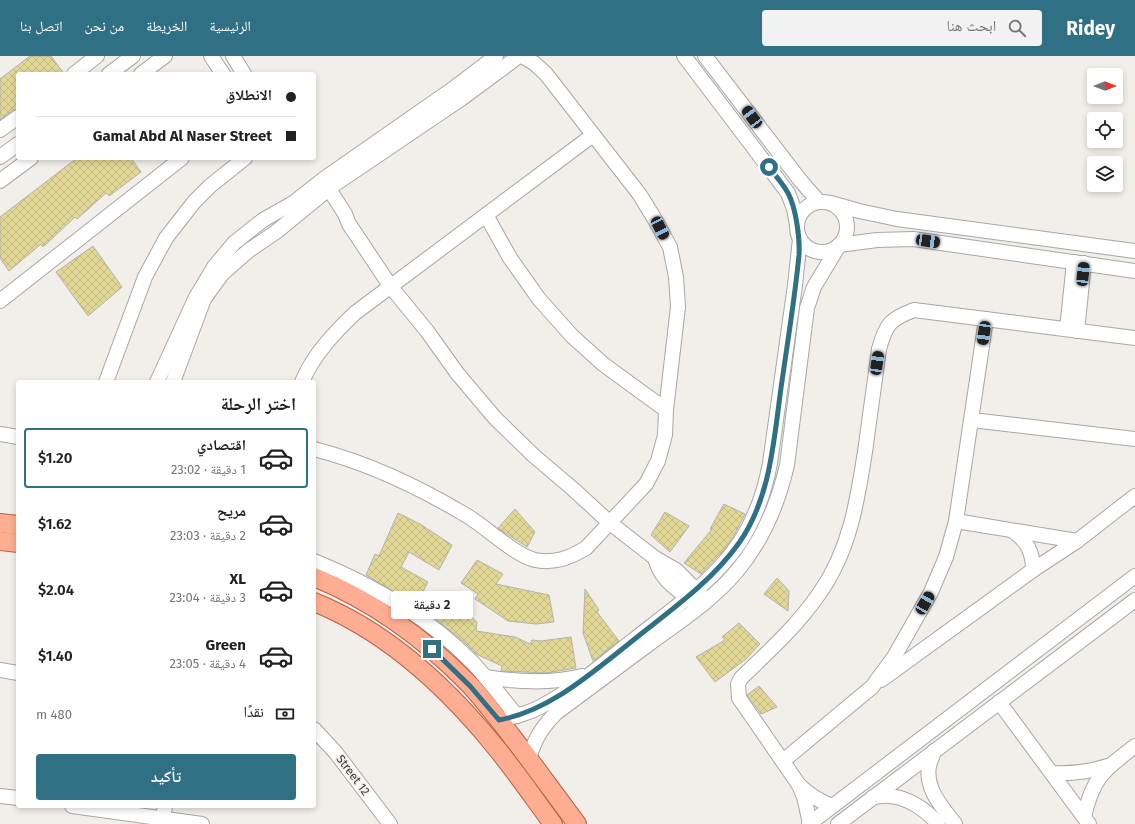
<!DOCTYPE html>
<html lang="ar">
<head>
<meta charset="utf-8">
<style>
  :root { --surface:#fff; --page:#f2f2f2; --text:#202124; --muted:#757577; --line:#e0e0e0; --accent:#2f7084 }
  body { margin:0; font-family:"Fira Sans","Noto Naskh Arabic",sans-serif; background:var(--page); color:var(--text); direction:rtl; height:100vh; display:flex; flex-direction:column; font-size:15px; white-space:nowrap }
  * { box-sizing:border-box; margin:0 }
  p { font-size:13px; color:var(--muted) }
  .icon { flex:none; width:22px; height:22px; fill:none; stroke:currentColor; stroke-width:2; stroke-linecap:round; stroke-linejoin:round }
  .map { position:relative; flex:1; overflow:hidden; direction:ltr }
  .drawer { position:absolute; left:16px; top:324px; width:300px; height:428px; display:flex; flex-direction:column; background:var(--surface); border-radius:4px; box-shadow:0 2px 6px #0003; direction:rtl }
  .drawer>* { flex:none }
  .banner { position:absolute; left:16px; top:16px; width:300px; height:88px; border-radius:4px; box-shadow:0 2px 6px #0003; direction:rtl; display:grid; align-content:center; height:88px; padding:0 20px; background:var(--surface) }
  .needle { width:26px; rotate:90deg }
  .buttons { position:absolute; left:1087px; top:12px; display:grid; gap:8px }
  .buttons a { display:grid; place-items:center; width:36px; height:36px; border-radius:4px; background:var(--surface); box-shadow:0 2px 6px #0003; font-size:20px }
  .end { position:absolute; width:18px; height:18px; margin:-9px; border:5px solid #2f7084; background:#fff; box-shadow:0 0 0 2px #fff }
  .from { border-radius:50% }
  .bubble { position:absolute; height:28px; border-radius:4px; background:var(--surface); box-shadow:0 2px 6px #0003; font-size:13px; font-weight:600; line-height:28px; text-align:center; direction:rtl }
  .car { position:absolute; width:12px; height:24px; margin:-12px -6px; border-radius:5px; box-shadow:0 0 3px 1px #0007; background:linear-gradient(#222 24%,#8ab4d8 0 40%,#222 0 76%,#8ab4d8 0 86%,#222 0) }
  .banner b { display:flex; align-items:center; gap:14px; height:38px; font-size:15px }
  .banner b+b { border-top:1px solid var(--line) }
  .banner i { width:10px; height:10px; background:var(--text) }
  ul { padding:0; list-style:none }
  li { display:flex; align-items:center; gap:12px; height:60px; margin:0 8px 6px; padding:0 12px; border:2px solid transparent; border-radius:4px }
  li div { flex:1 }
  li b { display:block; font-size:15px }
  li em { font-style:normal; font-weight:600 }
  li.current { border-color:var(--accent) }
  li>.icon { width:36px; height:36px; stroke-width:1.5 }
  h2 { padding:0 20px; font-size:18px; line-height:48px }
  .pay { display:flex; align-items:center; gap:10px; height:44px; padding:0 20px; font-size:15px }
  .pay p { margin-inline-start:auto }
  .cta { display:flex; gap:8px; margin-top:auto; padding:8px 20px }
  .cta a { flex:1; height:46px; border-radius:4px; background:var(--accent); color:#fff; font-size:16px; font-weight:600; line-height:46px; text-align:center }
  header { display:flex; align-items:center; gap:24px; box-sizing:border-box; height:56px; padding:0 20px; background:var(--accent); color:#fff }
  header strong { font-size:19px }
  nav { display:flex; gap:22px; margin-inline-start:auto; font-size:14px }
  .search { width:280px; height:36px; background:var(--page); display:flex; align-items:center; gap:10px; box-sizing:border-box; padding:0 14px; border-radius:4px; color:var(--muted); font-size:15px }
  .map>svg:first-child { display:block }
</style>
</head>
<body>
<header>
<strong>Ridey</strong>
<div class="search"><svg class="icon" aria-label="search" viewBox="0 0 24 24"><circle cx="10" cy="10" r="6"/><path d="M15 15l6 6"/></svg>ابحث هنا</div>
<nav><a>الرئيسية</a><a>الخريطة</a><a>من نحن</a><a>اتصل بنا</a></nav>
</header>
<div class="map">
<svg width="1135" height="768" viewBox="0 0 1135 768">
  <defs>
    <pattern id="building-cross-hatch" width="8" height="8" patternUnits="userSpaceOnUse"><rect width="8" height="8" fill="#e2d896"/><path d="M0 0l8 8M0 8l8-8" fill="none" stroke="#c3ba82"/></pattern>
  </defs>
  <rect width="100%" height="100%" fill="#f2efeb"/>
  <g fill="url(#building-cross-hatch)" stroke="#b2b2ae">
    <polygon points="30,0 51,0 64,18 18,18 18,53 13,54 0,64 0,23"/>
    <polygon points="77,102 131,102 141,116 109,140 106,137 77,163 75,161 43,191 41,188 9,215 0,202 0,161"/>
    <polygon points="93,190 122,231 88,260 56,216"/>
    <polygon points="724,448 745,458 733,481 723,495 701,518 684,507 712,473 710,473"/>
    <polygon points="515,453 535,476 527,491 498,472"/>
    <polygon points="665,456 689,470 670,496 651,479"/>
    <polygon points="398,457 420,468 452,489 439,514 409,496 401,511 428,526 416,549 366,519 375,498 379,500"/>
    <polygon points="477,504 503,518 496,528 549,539 554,566 536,568 508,565 475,543 478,538 461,527"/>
    <polygon points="777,522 789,535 788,555 764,538"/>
    <polygon points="585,533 599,554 597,556 619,585 593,605 583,577"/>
    <polygon points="450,542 477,566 476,575 515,581 530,588 532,584 541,585 571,581 576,612 546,617 501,615 502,610 476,598 464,586 436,563"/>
    <polygon points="739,567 760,588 746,603 715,626 696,601 725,584 722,581"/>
    <polygon points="759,630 777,651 761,658 747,639"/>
  </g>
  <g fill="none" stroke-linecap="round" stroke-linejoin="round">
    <g stroke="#a9a6a3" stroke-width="16">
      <g id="minor">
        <polyline points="211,0 223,18"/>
        <polyline points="233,0 244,18"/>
        <polyline points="684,0 788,137 794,153 797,169"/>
        <polyline points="705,0 800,124 819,146"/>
        <polyline points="74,18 97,0"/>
        <polyline points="109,18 133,0"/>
        <polyline points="141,18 165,0"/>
        <polyline points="0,74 18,61"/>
        <polyline points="0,101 18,88"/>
        <polyline points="0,125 31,102"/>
        <polyline points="329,133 345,158 349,168 391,231 427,275 457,317 495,362 533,399 573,433 610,467 655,502 676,514 702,540"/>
        <circle cx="822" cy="171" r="25"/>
        <polyline points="831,147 859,155 897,163 1135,195"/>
        <polyline points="486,159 510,202 539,243 572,280 603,308 666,354"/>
        <polyline points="839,189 877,184 913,183 1135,215"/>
        <polyline points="0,245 182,102"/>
        <polyline points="1067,273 1074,206"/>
        <polyline points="1077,275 1084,207"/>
        <polyline points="106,326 145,221 166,182 194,146 210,130 245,102"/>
        <polyline points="157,326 196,241 214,211 234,187 263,164 293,147 325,122 454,32 496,0"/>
        <polyline points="173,326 204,243 222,218 248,195 276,176 331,131 461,43 519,0"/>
        <path d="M302,326C313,299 335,276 355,257L593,79"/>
        <polyline points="972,364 1135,383"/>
        <polyline points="0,378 18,381"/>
        <path d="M314,393C369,407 421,432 469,461C488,473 515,499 535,504C554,508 570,502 586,492L646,428L658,405L665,379L666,354L678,251L676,221L670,191L654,162L640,139L546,18L534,7L522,0"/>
        <polyline points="956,465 1077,485"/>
        <path d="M1013,475C1027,485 1033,496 1033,514"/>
        <path d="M655,502C661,525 676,532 694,547"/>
        <path d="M314,505C373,529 427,560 472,606C488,623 502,642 517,660"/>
        <polyline points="0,614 18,617"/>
        <path d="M485,621C518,626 550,628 582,620"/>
        <polyline points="881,624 1033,514 1077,485 1135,440"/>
        <polyline points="999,646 1089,768"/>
        <path d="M499,664C513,661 527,658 540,651C575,633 605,606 636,582C673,553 714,525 740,486C756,461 765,435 770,407L795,229L800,183"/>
        <polyline points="314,673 336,697 390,768"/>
        <path d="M934,695C933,700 930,705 929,710C925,733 942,751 955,768"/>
        <path d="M529,703C534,684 542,671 556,657C587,634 618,611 649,588C679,566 713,544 737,515C763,484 778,448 787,409L807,252L814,231L838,191"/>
        <polyline points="783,705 872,631 894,601 931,536 946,501 956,465 986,263"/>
        <path d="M1052,717C1072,718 1089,716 1108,710"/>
        <path d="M799,729C809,739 819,745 832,750"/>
        <polyline points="0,740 18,742"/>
        <path d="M873,741C878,741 884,739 889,740C907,741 927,754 938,768"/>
        <polyline points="72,750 202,768"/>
        <path d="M1084,761C1093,721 1104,714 1135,690"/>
        <polyline points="163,762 165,750"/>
        <path d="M810,767L804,741L799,729L739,642L738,628L741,622C769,595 797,570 819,538C851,493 858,441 866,389C870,357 875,325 879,293C886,268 890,263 914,254L1135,282"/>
        <polyline points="809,768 1135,520"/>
        <polyline points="838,768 1135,544"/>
      </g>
    </g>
    <g stroke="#b76141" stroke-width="20">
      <g id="major">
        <polyline points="0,467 18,469"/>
        <polyline points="0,485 18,487"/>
        <path d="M314,521C373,545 426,584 470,629C489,650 506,673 523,695C541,719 559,744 577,768"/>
        <path d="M314,546C386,575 444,628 493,688C514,713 533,741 553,768"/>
      </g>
    </g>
    <use href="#minor" stroke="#fff" stroke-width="14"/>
    <use href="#major" stroke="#fdad91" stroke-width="18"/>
  </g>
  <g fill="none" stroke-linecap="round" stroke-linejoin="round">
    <path stroke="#2f7084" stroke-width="5" d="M432,593L470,630L499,664C548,655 588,620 626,590C665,558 709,529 739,487C772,440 774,379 782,325C788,283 795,241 799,199C800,182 796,152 788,137C783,128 775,119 769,111"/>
  </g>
  <g text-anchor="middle" stroke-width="3" stroke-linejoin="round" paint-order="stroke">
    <g font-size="12" fill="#3a3837" stroke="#f2efeb">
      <text transform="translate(353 719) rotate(53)" y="4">Street 12</text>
    </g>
  </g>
</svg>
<div class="buttons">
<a><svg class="needle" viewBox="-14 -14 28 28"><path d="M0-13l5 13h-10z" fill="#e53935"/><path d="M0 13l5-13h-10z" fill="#757577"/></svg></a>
<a><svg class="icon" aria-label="locate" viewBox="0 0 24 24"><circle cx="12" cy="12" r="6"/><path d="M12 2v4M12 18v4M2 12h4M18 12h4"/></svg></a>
<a><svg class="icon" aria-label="layers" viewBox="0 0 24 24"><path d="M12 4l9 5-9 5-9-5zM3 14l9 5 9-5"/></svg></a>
</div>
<i class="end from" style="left:769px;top:111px"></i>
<i class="end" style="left:432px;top:593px"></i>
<div class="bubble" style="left:391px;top:535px;width:82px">2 دقيقة</div>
<i class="car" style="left:752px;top:61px;rotate:323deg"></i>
<i class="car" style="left:660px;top:172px;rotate:153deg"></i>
<i class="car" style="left:928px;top:185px;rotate:98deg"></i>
<i class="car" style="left:1083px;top:218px;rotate:6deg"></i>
<i class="car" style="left:984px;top:277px;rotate:188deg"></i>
<i class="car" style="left:877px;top:307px;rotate:8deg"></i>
<i class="car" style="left:925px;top:547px;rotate:30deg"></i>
<div class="banner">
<b><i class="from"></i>الانطلاق</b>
<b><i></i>Gamal Abd Al Naser Street</b>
</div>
<section class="drawer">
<h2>اختر الرحلة</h2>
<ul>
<li class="current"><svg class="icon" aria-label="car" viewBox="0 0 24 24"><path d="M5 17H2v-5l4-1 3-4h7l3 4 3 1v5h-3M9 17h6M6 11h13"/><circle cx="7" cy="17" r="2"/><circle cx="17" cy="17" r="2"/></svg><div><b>اقتصادي</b><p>1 دقيقة · 23:02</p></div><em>$1.20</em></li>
<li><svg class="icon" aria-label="car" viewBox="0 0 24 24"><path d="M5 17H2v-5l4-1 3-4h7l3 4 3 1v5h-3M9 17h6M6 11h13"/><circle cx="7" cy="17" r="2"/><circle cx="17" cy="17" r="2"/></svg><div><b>مريح</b><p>2 دقيقة · 23:03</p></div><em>$1.62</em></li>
<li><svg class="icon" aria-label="car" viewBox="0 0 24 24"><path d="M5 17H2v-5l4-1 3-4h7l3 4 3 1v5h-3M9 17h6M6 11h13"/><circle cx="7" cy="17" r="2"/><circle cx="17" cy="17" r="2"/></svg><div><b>XL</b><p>3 دقيقة · 23:04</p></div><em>$2.04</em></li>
<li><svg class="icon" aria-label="car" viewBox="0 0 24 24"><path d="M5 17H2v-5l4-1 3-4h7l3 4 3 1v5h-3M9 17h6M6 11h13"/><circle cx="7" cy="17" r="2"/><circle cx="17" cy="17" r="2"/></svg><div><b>Green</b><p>4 دقيقة · 23:05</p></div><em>$1.40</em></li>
</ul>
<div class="pay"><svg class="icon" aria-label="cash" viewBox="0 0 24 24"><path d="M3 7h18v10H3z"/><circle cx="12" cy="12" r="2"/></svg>نقدًا<p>480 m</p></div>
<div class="cta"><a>تأكيد</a></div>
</section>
</div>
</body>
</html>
